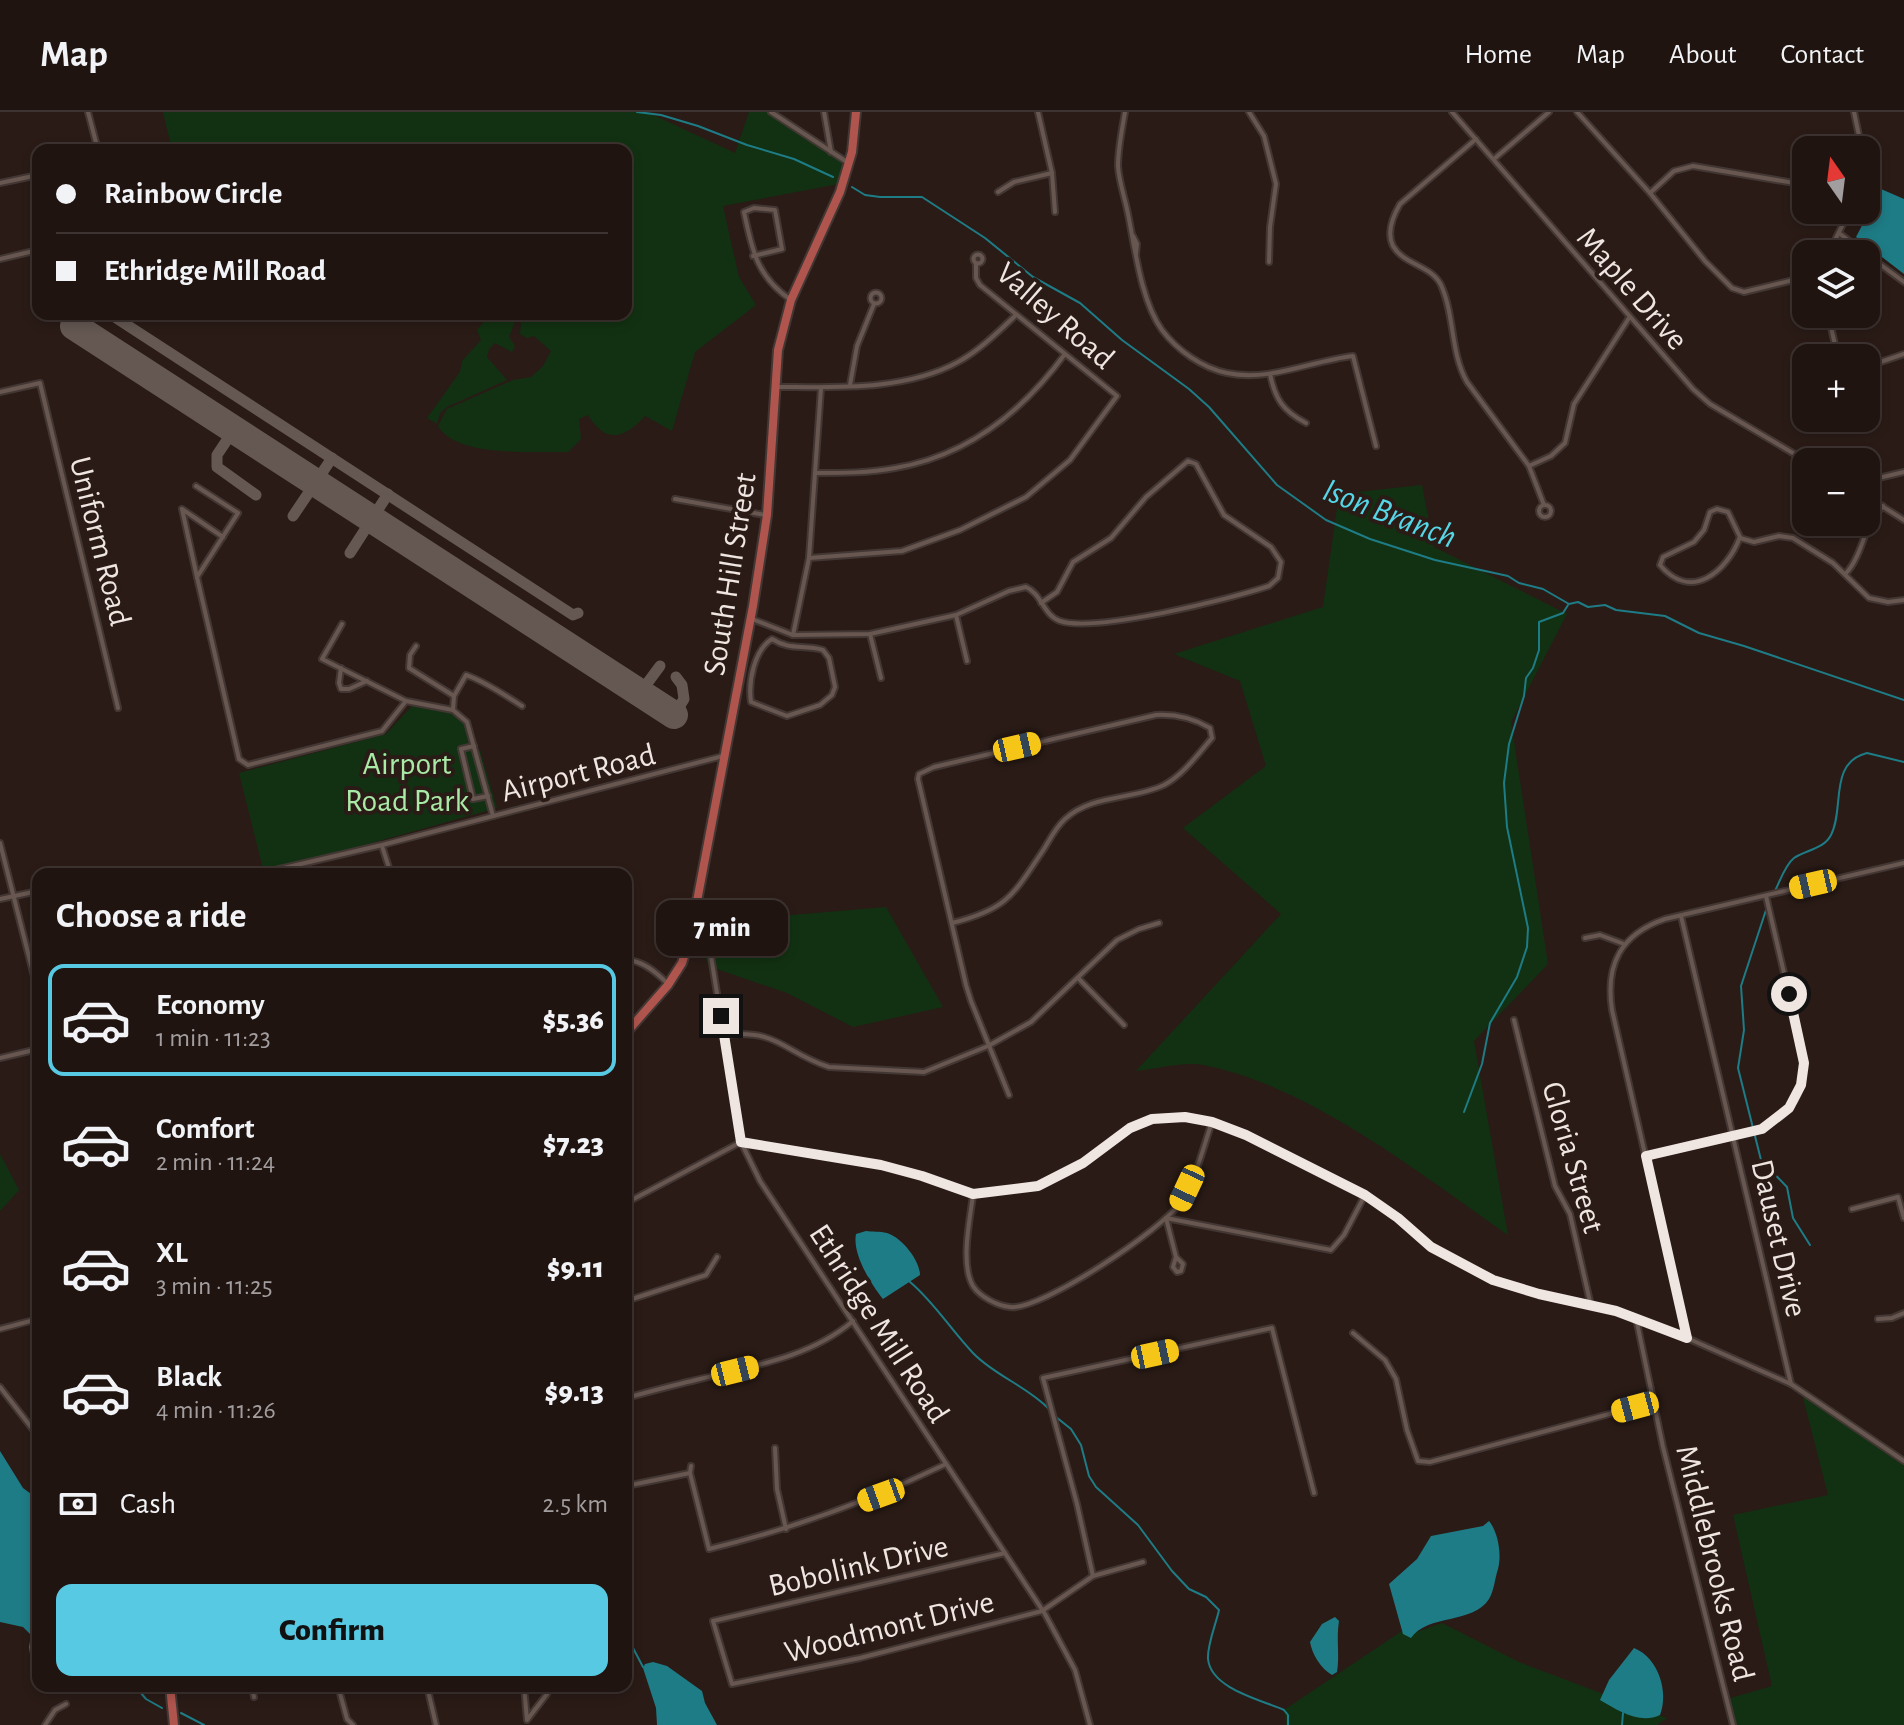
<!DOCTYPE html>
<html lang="en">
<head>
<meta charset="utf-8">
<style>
  :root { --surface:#201410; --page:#281d19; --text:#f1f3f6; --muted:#a29e9f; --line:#3d3330; --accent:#58c9e3 }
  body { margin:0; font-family:"Alegreya Sans",sans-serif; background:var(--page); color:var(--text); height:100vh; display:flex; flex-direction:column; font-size:30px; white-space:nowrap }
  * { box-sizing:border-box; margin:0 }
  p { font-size:26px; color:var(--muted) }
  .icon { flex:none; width:44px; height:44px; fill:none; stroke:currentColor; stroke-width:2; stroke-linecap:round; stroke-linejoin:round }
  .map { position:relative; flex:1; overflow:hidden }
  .sheet { position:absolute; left:32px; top:756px; width:600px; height:824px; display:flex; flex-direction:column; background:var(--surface); border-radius:16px; box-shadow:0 4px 12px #0003,0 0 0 2px var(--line) }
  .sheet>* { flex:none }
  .banner { position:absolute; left:32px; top:32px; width:600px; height:176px; border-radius:16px; box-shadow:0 4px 12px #0003,0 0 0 2px var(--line); display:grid; align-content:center; height:176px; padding:0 24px; background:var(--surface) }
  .needle { width:52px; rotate:346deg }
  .controls { position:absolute; left:1792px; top:24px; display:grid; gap:16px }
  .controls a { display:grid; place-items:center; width:88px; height:88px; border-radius:16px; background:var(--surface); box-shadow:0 4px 12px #0003,0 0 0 2px var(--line); font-size:40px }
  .end { position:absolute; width:36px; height:36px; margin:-18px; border:10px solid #efe5e1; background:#111; box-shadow:0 0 0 4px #111 }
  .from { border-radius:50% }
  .bubble { position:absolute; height:56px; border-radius:16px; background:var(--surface); box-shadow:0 4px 12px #0003,0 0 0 2px var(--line); font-size:26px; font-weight:800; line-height:56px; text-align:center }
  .car { position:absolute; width:24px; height:48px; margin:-24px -12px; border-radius:10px; box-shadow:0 0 6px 2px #0007; background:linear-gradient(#f5c518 24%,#345 0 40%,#f5c518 0 76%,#345 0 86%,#f5c518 0) }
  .banner b { display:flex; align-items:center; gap:28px; height:76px; font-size:30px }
  .banner b+b { border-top:2px solid var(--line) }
  .banner i { width:20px; height:20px; background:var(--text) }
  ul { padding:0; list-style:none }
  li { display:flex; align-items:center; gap:24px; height:112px; margin:0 16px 12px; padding:0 8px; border:4px solid transparent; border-radius:16px }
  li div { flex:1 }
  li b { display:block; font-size:30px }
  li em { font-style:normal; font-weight:800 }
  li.on { border-color:var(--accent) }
  li>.icon { width:72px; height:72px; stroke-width:1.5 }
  h2 { padding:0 24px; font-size:36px; line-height:96px }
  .pay { display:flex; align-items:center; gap:20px; height:88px; padding:0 24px; font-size:30px }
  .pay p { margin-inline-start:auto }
  .action { display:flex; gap:16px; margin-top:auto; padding:16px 24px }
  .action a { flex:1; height:92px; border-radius:16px; background:var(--accent); color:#111; font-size:32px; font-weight:800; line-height:92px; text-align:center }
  header { display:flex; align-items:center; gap:48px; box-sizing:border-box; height:112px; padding:0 40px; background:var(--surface); border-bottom:2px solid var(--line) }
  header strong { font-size:38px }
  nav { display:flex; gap:44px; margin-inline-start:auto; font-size:28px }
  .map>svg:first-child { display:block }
</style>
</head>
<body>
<header>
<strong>Map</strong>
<nav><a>Home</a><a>Map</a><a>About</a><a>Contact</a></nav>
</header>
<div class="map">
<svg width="1904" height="1613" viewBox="0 0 1904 1613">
  <rect width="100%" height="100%" fill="#2a1b16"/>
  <g fill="#123112">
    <path d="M163,0H647L735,41L749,0H772L847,54L844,71L723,94L739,165L756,193L695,240L672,319L645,304C625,326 606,333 588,303L579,307L581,327L568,340C535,339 456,346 438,314L447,297L513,268L531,265L543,254L551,239L534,224L527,226L520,222L521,211L516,207L509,225L515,234L512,240L495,231L489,237L487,245L507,268L447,295L440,301L437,312L427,306L460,260L462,249L481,228L477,218L490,202H626V38H172Z"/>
    <path d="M1422,373L1434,435L1567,502L1511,610L1548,852L1474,929L1508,1123C1420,1062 1309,973 1203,953C1185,949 1154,957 1136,959L1281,802L1183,716L1266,654L1240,569L1174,542L1323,495L1339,382Z"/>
    <path d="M413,593C446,599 467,599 476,636L480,638L497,696L264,761L239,661L386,622Z"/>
    <polygon points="886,795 943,895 853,915 787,881 708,854 696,811"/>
    <polygon points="0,1042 19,1078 0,1099"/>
    <polygon points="1802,1282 1904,1354 1904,1613 1733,1613 1727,1587 1772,1574 1733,1403 1828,1383"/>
    <polygon points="1442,1511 1519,1550 1667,1606 1657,1613 1286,1613 1284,1598 1402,1519 1417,1520"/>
  </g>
  <g fill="#1e7c86">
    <polygon points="1881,77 1904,87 1904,162 1856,125"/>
    <path d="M866,1119C872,1120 880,1119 887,1121C901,1125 920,1148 920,1163L883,1187C871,1172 852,1142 856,1122Z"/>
    <polygon points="0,1339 23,1376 38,1387 38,1558 32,1557 29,1535 31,1523 23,1515 0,1510"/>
    <path d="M1489,1409C1498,1420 1502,1442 1498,1457C1495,1466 1494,1479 1489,1487C1474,1512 1427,1502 1411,1526L1403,1522L1389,1472L1417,1447L1431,1424L1483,1414Z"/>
    <path d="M1335,1505L1339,1509C1336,1527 1340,1543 1337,1560L1332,1563C1321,1557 1312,1542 1310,1530L1322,1512Z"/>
    <path d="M1634,1536C1659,1546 1669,1581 1660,1603C1640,1613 1617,1598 1600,1588L1609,1568Z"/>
    <polygon points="653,1550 667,1554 702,1579 705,1591 717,1613 657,1613 656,1596 643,1556 645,1552"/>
  </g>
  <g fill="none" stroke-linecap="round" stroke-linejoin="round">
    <g stroke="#1e7c86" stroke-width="2">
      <polyline points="637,0 661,3 698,14 747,33 794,47 833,65"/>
      <polyline points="852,75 865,83 880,85 922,85 985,126 1033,165 1080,191 1122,228 1189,277 1209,295 1277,373 1326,408 1370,427 1435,448 1508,464 1519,471 1543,477 1569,492 1578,490 1588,495 1605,493 1616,498 1665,504 1699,521 1744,534 1904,588"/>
      <path d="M1775,779C1780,769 1785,753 1794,746C1806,738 1824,737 1831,723C1845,696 1828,651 1867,641L1904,650"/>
      <polyline points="1767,795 1741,874 1744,918 1738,956 1761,1048 1787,1075 1793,1106 1810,1133"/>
      <polyline points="1464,1000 1482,952 1490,911 1517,865 1527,835 1528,816 1507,715 1504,671 1509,632 1524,584 1526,566 1533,556 1539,538 1539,510 1563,501 1568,493"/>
      <path d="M910,1170C934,1190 951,1218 973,1241C995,1264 1027,1274 1049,1297"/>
      <path d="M1056,1305L1071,1317L1081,1333L1089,1364L1096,1375L1138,1413L1172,1459L1189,1477L1206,1485L1219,1498C1216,1512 1207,1533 1208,1547C1211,1577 1262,1588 1284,1598L1288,1603V1613"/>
      <polyline points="626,1512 632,1534 643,1555"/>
      <polyline points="135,1574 146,1587 162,1596"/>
      <polyline points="181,1601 204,1613"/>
      <polyline points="1622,1613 1623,1601"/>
    </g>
    <g stroke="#655853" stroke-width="11">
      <polyline points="110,202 573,503 578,501"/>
      <polyline points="80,218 84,202"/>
      <polyline points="233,319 217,343 217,355 256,383"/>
      <polyline points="293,404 332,346"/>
      <polyline points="350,441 388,382"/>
      <polyline points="640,581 660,554"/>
      <polyline points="674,603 684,587 682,573 676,565"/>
    </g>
    <polyline stroke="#655853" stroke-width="28" points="74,214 674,603"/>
    <g stroke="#433734" stroke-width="8">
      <g id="minor">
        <polyline points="88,0 98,38"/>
        <polyline points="771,0 847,50"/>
        <polyline points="824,0 831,40"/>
        <polyline points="1038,0 1052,61 1055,100"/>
        <path d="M1125,0C1122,18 1118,36 1118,54C1119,70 1125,86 1128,102C1135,136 1141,189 1162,218C1177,238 1202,256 1227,261C1270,270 1310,249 1353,244L1376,334"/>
        <polyline points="1249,0 1264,24 1276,72 1270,115 1269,150"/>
        <polyline points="1452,0 1693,277 1710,292 1808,350"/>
        <polyline points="1577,0 1650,81 1705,149 1732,176 1744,180 1806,165"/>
        <polyline points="1854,0 1862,38"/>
        <path d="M1476,27L1400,92C1393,104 1386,120 1393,134C1404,153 1431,153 1441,173C1455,204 1450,240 1467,270L1529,354L1544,393"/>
        <polyline points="1494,47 1549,0"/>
        <polyline points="0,71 38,63"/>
        <polyline points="998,80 1014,70 1052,61"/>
        <polyline points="1650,81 1674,59 1693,54 1806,73"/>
        <polyline points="1839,121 1866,142"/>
        <polyline points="1133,124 1137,132 1136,142"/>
        <polyline points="1828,142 1850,98"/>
        <polyline points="1866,142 1904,170"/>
        <circle cx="978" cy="147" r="4.5"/>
        <path d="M753,144L782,137L775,98L754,96L744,100C752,138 757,165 791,188"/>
        <polyline points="0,147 38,138"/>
        <circle cx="876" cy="186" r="5.5"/>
        <polyline points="1828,202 1838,246"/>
        <polyline points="1866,255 1904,242"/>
        <path d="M1270,262C1275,287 1283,299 1306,311"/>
        <polyline points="850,273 857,234 874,192"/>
        <path d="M776,275C835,275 905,279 958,250C980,238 998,220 1016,203"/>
        <polyline points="0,280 40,271 118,596"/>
        <polyline points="1529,354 1551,344 1565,331 1574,292 1629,206"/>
        <path d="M815,361C842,361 869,361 895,356C967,344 1023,299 1065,242"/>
        <polyline points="1866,369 1904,360"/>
        <polyline points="196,374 238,401 197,465 239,647 248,653 382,619 406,589 453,598 467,610 493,704"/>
        <polyline points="1866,384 1904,408"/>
        <polyline points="675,387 765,403"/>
        <circle cx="1545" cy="399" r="6"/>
        <path d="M1717,397L1728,400L1740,425C1727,460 1691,490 1660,453L1663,445L1694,430L1704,418L1710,400Z"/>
        <polyline points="1868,412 1883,394"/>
        <polyline points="1740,426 1754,430 1779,424 1793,426 1833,451 1869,486 1888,490 1904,488"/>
        <polyline points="809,446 902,439 960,418 1026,385 1070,348 1117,284 980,173 976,166 976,151"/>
        <path d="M1845,462C1860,449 1867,411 1878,391"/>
        <polyline points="197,465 182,397 223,425"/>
        <polyline points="956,503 967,549"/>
        <path d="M752,507L793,523L870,522L956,503L1009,479L1026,475C1042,482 1043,503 1060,509C1095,521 1230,487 1269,474L1278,466L1281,450L1271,435L1224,403L1196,352L1188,349L1146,385L1111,426L1073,450L1057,480L1041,491"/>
        <polyline points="342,512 322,547 406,589"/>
        <polyline points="870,522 881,566"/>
        <polyline points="793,523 809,446 821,276"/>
        <path d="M772,527C791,539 803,532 823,538L829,546L835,575L832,583L820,593L787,604L751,590C748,570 754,538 772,527Z"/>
        <polyline points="416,534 410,543 409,556 454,584"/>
        <polyline points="341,556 339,571 341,577 349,577 367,569"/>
        <path d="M453,598L454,584L466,563C484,569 505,583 522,594"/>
        <polyline points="474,634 461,637 473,687 488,684"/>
        <polyline points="0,731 38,880"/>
        <polyline points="382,734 391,762"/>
        <polyline points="258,762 382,733 723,644"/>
        <polyline points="0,787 38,779"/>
        <polyline points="1681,804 1791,1272"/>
        <path d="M952,811C1008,797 1013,783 1044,737C1050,727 1056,715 1065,707C1092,682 1133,688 1164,673C1183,663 1198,642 1212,626L1210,616C1193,606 1176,602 1156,603L934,655L919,662L918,667L966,873L971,889L1009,983"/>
        <polyline points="693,815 703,820 710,838 741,1030 760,1069 1045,1502 1075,1558 1090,1613"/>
        <polyline points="1585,826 1600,823 1624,832"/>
        <path d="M626,848C642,848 656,860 667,871"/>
        <polyline points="1078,866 1124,913"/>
        <polyline points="1514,908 1555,1074 1570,1102 1591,1194"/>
        <path d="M724,923C779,917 783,940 829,955L924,960L988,934L1031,910L1117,828L1139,817L1159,811"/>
        <polyline points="0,946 38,937"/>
        <path d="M1646,1044C1668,1039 1691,1034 1714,1029C1768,1017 1810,1005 1802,938L1766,784"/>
        <path d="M973,1083C970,1107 960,1152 973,1174C980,1185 998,1194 1010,1195C1041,1199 1163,1117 1181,1090C1196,1067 1203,1036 1212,1010"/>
        <polyline points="626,1091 741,1030 881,1053 922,1064 973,1082 1038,1074 1083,1051 1130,1016 1152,1007 1185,1005 1212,1010 1246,1023 1365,1083 1398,1106 1431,1135 1493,1168 1539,1182 1616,1199 1687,1226 1791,1272 1904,1349"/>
        <polyline points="1852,1097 1898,1085 1904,1106"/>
        <polyline points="1176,1145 1173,1155 1177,1160 1181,1159 1183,1152 1176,1145 1166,1106 1331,1138 1344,1123 1365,1083"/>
        <polyline points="626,1189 706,1163 717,1145"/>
        <polyline points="1636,1206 1663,1335 1733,1613"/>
        <polyline points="1878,1207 1892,1206 1904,1201"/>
        <polyline points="0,1217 38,1207"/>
        <polyline points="1353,1221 1385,1248 1396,1267 1407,1318 1418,1349 1430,1350 1654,1290"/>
        <path d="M1687,1226L1612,898C1605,852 1621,822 1665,807L1904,751"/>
        <polyline points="0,1275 38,1324"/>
        <path d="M626,1286C648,1280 670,1274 692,1269C747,1255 808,1247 853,1209"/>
        <polyline points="775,1336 777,1377 786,1417"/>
        <path d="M691,1354L690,1361L709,1437C792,1417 869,1389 946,1352"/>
        <polyline points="626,1374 690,1361"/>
        <polyline points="626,1428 629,1444"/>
        <polyline points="1005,1441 713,1509 732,1572 860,1546 1042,1499 1093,1464 1143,1450"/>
        <polyline points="1093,1464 1077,1392 1043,1266 1272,1216 1314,1381"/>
        <polyline points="252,1574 254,1585"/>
        <polyline points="338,1574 347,1607 353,1613"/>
        <polyline points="427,1574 436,1613"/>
        <polyline points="524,1574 527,1608 547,1582 549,1574"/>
        <polyline points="45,1613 55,1598 66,1592"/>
      </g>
    </g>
    <g stroke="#433734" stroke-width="12">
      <g id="primary">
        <polyline points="626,921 668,873 682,851 690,826 753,494 767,403 778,238 791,188 840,80 852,40 856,0"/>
        <polyline points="170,1574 174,1613"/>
      </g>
    </g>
    <use href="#minor" stroke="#685751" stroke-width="4"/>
    <use href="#primary" stroke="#af554e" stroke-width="8"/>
  </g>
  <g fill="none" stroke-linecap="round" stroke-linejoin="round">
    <polyline stroke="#efe5e1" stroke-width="10" points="721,904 741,1030 881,1053 922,1064 973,1082 1038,1074 1083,1051 1130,1016 1152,1007 1185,1005 1212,1010 1246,1023 1365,1083 1398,1106 1431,1135 1493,1168 1539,1182 1616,1199 1687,1226 1646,1044 1762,1017 1789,996 1801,973 1804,951 1789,882"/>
  </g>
  <g text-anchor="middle" stroke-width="8" stroke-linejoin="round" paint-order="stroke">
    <g font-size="32" fill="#efe5e1" stroke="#2a1b16">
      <text transform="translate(1633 176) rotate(49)" y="11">Maple Drive</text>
      <text transform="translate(1056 203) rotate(41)" y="11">Valley Road</text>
      <text transform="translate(101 429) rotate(76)" y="11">Uniform Road</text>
      <text transform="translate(729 462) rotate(-81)" y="11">South Hill Street</text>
      <text transform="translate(578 660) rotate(-14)" y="11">Airport Road</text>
      <text transform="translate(1574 1045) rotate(74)" y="11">Gloria Street</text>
      <text transform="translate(1780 1126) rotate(77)" y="11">Dauset Drive</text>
      <text transform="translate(880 1211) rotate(57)" y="11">Ethridge Mill Road</text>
      <text transform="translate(1716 1451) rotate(76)" y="11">Middlebrooks Road</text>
      <text transform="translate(858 1453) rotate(-13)" y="11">Bobolink Drive</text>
      <text transform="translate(889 1514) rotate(-14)" y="11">Woodmont Drive</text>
    </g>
    <g font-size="32" fill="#a9eaa6" stroke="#2a1b16">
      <text x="407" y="662">Airport<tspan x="407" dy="37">Road Park</tspan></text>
    </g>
    <g font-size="34" font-style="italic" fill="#55d6e6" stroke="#2a1b16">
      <text transform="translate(1390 400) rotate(21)" y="12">Ison Branch</text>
    </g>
  </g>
</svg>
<div class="controls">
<a><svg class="needle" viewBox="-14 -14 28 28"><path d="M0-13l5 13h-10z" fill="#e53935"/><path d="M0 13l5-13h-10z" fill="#a29e9f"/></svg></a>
<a><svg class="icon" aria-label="layers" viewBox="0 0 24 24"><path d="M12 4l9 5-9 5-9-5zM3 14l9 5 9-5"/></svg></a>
<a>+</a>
<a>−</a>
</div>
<i class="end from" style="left:1789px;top:882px"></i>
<i class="end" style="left:721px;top:904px"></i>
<div class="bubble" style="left:656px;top:788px;width:132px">7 min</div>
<i class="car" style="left:1017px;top:635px;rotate:77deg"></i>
<i class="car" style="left:1813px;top:772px;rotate:257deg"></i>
<i class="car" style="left:1187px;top:1076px;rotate:205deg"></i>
<i class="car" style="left:1155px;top:1242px;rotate:78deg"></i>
<i class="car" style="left:735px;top:1259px;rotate:76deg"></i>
<i class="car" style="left:1635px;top:1295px;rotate:255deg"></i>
<i class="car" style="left:881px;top:1383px;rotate:250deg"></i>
<div class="banner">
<b><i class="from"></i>Rainbow Circle</b>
<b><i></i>Ethridge Mill Road</b>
</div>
<section class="sheet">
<h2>Choose a ride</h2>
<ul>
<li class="on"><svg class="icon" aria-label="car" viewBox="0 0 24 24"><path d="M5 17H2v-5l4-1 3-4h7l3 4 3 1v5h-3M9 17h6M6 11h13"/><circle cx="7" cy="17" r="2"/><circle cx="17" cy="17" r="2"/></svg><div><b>Economy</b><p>1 min · 11:23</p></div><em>$5.36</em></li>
<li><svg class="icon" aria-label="car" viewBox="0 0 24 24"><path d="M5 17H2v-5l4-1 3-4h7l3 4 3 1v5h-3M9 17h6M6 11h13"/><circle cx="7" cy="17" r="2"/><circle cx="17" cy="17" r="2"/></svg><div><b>Comfort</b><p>2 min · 11:24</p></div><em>$7.23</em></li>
<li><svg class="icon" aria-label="car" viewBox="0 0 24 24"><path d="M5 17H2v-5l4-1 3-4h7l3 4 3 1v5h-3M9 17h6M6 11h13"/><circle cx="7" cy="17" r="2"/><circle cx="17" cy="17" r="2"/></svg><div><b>XL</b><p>3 min · 11:25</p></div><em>$9.11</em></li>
<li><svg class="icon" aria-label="car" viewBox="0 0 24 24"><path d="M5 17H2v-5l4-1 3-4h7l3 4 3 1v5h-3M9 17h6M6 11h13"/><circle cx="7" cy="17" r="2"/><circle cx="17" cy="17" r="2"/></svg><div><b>Black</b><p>4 min · 11:26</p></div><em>$9.13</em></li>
</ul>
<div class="pay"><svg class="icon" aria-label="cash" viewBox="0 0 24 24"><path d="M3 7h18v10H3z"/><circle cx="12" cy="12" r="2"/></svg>Cash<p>2.5 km</p></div>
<div class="action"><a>Confirm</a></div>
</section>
</div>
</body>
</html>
